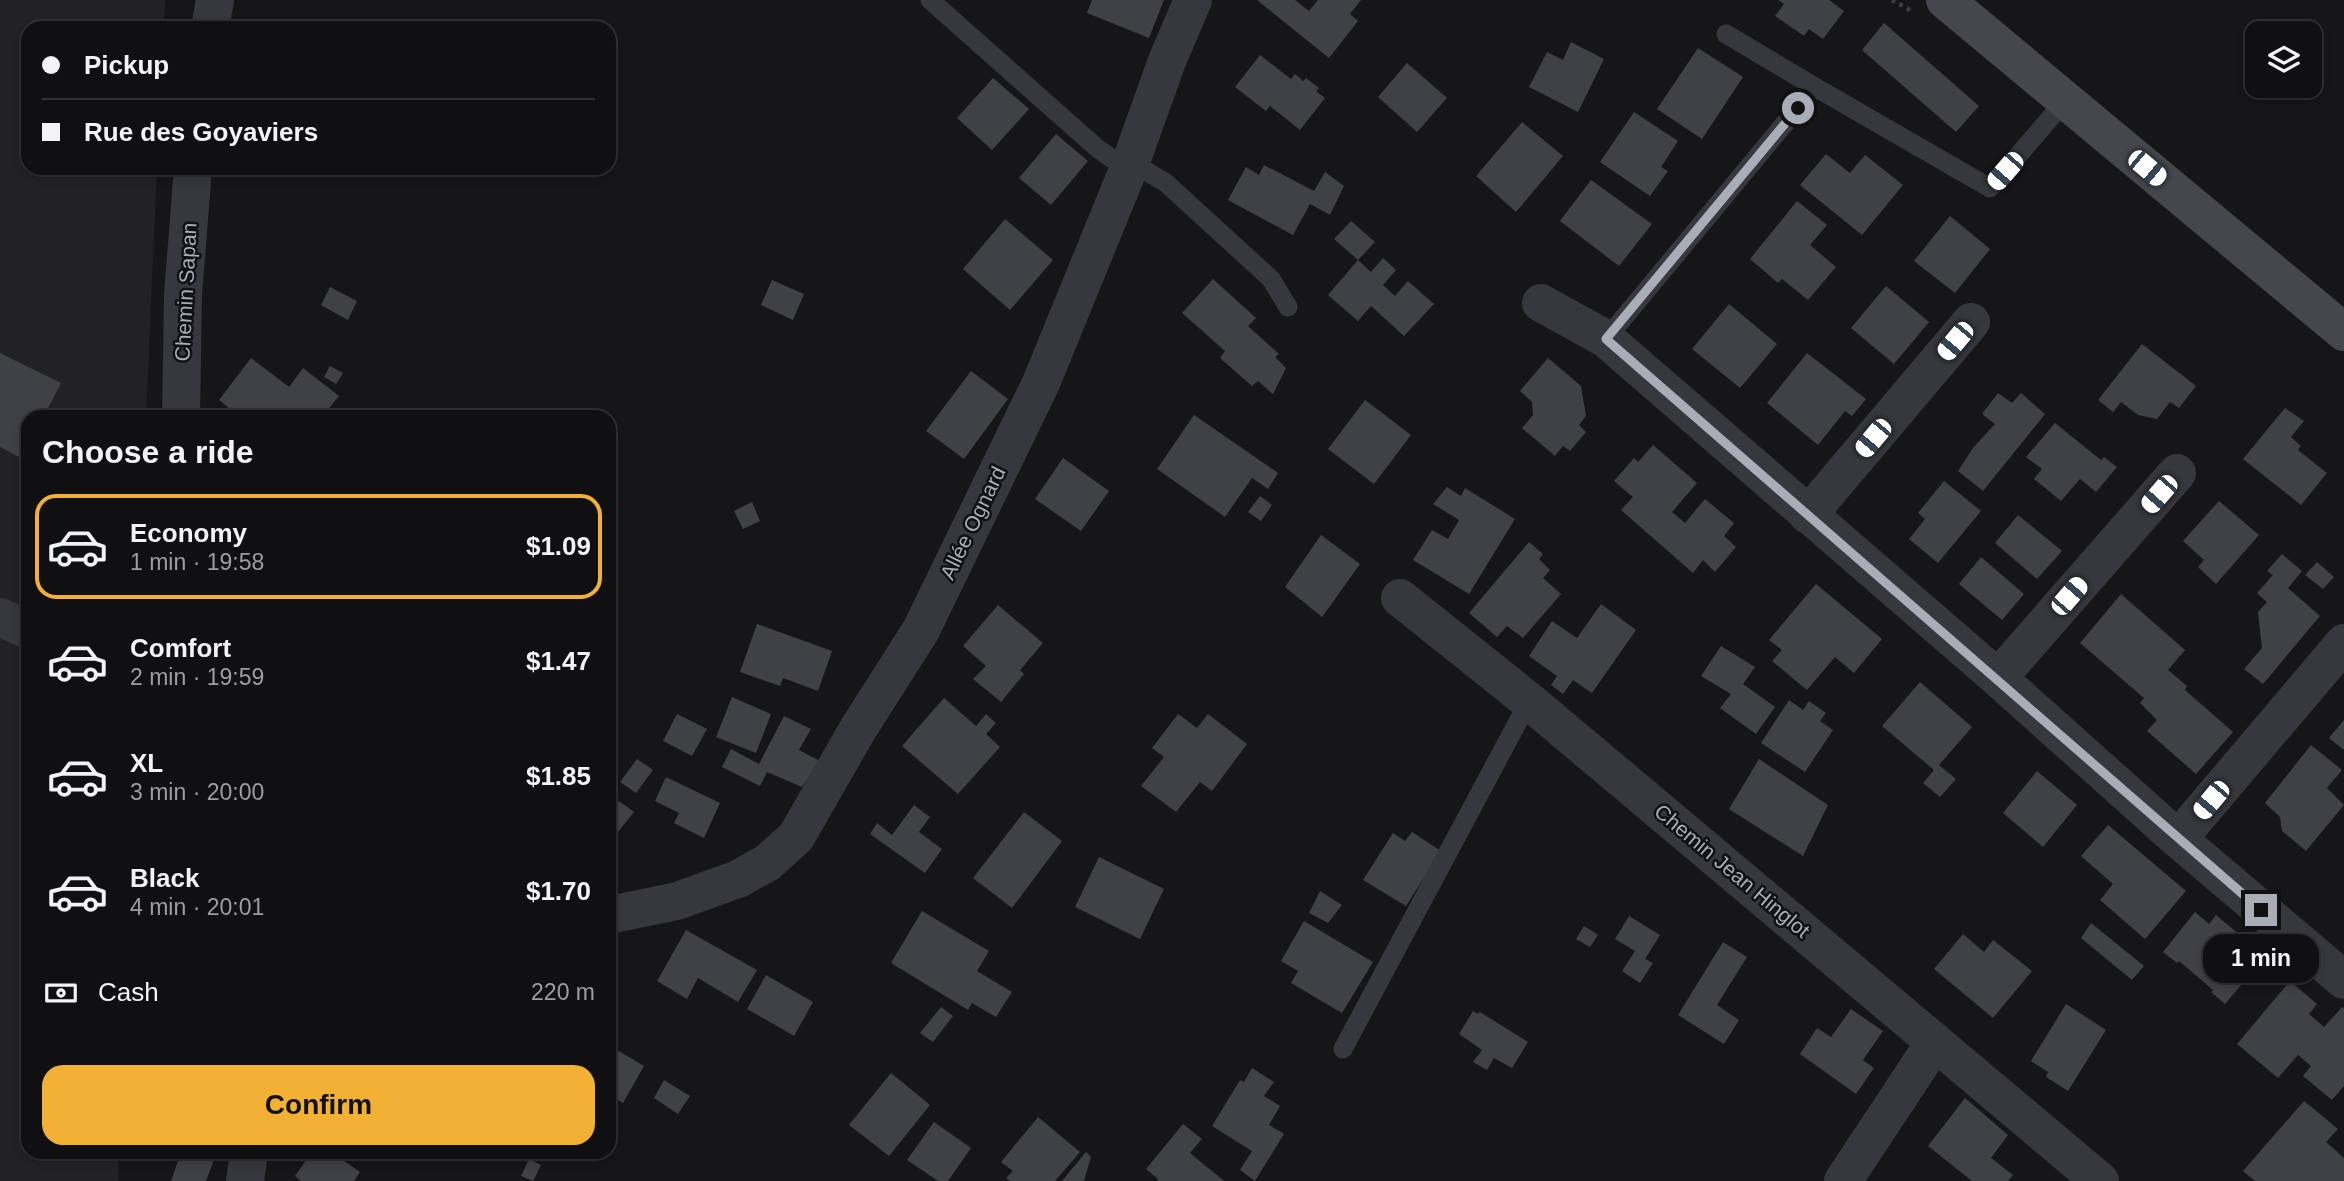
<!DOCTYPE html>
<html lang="en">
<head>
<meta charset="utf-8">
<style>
  :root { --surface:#101012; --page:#1e1e20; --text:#f1f3f6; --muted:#9c9d9f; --line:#303032; --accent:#f2b134 }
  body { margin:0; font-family:Arial,sans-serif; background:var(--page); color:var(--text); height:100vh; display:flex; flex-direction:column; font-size:26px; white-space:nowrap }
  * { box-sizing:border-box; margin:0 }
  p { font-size:23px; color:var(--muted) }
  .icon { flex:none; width:38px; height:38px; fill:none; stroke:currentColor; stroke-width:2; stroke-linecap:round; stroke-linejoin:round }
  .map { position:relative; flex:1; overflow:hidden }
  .details { position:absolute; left:21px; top:410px; width:595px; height:749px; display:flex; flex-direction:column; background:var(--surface); border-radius:21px; box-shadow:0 4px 10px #0003,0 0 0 2px var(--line) }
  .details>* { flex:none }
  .hud { position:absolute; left:21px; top:21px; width:595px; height:154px; border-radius:21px; box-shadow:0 4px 10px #0003,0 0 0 2px var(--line); display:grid; align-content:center; height:154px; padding:0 21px; background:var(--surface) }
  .tools { position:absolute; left:2245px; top:21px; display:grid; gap:14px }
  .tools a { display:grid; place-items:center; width:77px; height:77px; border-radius:14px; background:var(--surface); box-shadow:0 4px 10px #0003,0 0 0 2px var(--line); font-size:35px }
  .end { position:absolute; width:32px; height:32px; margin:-16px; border:9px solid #a8adb8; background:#111; box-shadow:0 0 0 4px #111 }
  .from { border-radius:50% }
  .bubble { position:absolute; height:49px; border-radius:21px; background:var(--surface); box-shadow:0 4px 10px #0003,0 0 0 2px var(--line); font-size:23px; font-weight:800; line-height:49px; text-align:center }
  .car { position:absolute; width:21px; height:42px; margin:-21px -10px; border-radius:9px; box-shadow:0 0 5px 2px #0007; background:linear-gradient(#fff 24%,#345 0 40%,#fff 0 76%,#345 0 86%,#fff 0) }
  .hud b { display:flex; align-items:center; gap:24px; height:66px; font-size:26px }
  .hud b+b { border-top:2px solid var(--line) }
  .hud i { width:18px; height:18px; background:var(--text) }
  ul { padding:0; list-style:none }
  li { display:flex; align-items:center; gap:21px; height:105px; margin:0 14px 10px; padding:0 7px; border:4px solid transparent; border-radius:21px }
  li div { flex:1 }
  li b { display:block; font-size:26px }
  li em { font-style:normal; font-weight:800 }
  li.active { border-color:var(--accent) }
  li>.icon { width:63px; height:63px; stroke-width:1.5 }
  h2 { padding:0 21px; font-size:32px; line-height:84px }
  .pay { display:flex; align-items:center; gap:18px; height:77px; padding:0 21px; font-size:26px }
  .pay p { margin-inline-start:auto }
  .action { display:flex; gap:14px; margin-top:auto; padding:14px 21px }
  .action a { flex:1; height:80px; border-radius:21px; background:var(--accent); color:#111; font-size:28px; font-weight:800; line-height:80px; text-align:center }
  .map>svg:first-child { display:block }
</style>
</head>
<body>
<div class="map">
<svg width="2344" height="1181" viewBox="0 0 2344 1181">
  <rect width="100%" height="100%" fill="#161618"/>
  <polygon fill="#222225" points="0,0 165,0 164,28 28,28 28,168 157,168 146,416 28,416 28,1152 119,1152 118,1181 0,1181"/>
  <g fill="#404145">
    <polygon points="1092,0 1164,0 1149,38 1087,13"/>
    <polygon points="1257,0 1295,0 1309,11 1318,0 1361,0 1350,14 1358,21 1329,58"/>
    <polygon points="1778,0 1829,0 1844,11 1823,39 1809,29 1804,36 1775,16 1784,4"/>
    <polygon points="1884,23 1979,106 1956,132 1862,50"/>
    <polygon points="1571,42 1604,59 1578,112 1529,87 1547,52 1563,60"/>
    <polygon points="1698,48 1743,77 1702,139 1657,109"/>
    <polygon points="1260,55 1291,79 1295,74 1303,81 1306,78 1319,88 1316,91 1325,98 1300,130 1270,106 1266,111 1235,87"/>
    <polygon points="1407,63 1447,98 1417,132 1378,97"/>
    <polygon points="993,78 1029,109 992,150 957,118"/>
    <polygon points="1634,112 1678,141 1661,167 1668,171 1650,196 1600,162"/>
    <polygon points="1522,122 1563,156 1516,212 1476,176"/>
    <polygon points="1056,134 1088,161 1051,205 1019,178"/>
    <polygon points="1826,154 1850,173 1865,155 1903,185 1862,235 1800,185"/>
    <polygon points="1264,165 1314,191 1325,172 1344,186 1330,215 1310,204 1293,235 1228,200 1246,167 1259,175"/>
    <polygon points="1591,180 1652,224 1619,266 1560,221"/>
    <polygon points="1797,201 1827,225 1810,245 1836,267 1808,300 1782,279 1778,283 1750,259"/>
    <polygon points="1950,216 1990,249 1955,293 1914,261"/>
    <polygon points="1005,219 1053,260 1010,310 963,269"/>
    <polygon points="1351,221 1375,242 1358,260 1371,272 1383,258 1396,270 1383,285 1395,296 1408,281 1434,304 1404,336 1371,306 1358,321 1328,295 1358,260 1334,239"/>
    <polygon points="1213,279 1256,318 1248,326 1279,354 1275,357 1286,368 1273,394 1258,381 1252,386 1220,358 1225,351 1182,313"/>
    <polygon points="772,280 804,294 793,320 761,305"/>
    <polygon points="1886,286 1929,322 1894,364 1851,328"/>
    <polygon points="330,287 357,301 348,320 321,305"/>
    <polygon points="1729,304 1777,344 1740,388 1692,349"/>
    <polygon points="2142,344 2196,386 2179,408 2170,402 2157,419 2138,415 2121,402 2113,412 2098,400"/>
    <polygon points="0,353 61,383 44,416 28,416 28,449 23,459 0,447"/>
    <polygon points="1807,353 1866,399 1852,416 1845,411 1818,445 1767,403"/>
    <polygon points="251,358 289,387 303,368 339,396 323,416 239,416 219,400"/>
    <polygon points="1548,358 1581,386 1586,416 1579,425 1586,432 1570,451 1563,446 1555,456 1522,428 1533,415 1532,402 1520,391"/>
    <polygon points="330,366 343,373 336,384 324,377"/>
    <polygon points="971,371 1008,399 964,459 926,431"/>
    <polygon points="1998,393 2012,403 2021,393 2045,414 1983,491 1958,471 1973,448 1995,424 1982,414"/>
    <polygon points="1365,400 1411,435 1374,484 1328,449"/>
    <polygon points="2285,408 2304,421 2291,437 2301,446 2298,450 2327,473 2301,505 2243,459"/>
    <polygon points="1194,415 1278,473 1268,489 1252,478 1225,517 1157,469"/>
    <polygon points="2055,423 2101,460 2104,457 2117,467 2096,492 2080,479 2061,501 2034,479 2042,469 2026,457"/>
    <polygon points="1653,445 1697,483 1672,512 1685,523 1705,499 1734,523 1724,536 1736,547 1715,572 1703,560 1693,573 1621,510 1633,497 1614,481 1634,458 1638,462"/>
    <polygon points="1063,458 1109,491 1081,531 1035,499"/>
    <polygon points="1944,481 1981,511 1938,563 1909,539 1925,519 1918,513"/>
    <polygon points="1447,487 1461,496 1465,488 1515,519 1469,594 1413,560 1432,530 1448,539 1459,520 1433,504"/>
    <polygon points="1260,496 1272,505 1261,521 1248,512"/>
    <polygon points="2219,501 2259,535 2216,584 2198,567 2204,560 2183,541"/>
    <polygon points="752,502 760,521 743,529 734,511"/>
    <polygon points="2018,515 2062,551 2037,579 1995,543"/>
    <polygon points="1321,535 1360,564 1322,617 1285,587"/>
    <polygon points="1529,542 1543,554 1539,559 1550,570 1543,578 1561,594 1523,638 1507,626 1497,637 1469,613"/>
    <polygon points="2282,554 2302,571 2288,588 2320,616 2263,684 2244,669 2262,648 2258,612 2267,602 2257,593 2273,575 2267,571"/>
    <polygon points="1981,557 2024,594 2002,620 1959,584"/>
    <polygon points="2317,562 2334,577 2323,589 2305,575"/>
    <polygon points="1816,584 1882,639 1854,673 1835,657 1807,690 1772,661 1782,650 1769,640"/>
    <polygon points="2121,594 2185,650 2168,670 2187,686 2185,690 2233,732 2196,774 2147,731 2157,720 2140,703 2144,698 2080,643"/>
    <polygon points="1601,604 1636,630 1592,693 1573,680 1563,694 1551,685 1557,676 1529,656 1552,621 1577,638"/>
    <polygon points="998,605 1043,643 1020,670 1024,674 1001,702 973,679 986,666 963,646"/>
    <polygon points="757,624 832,651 818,691 783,678 780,686 740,672"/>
    <polygon points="1721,646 1755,667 1743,684 1775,707 1756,734 1720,708 1731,694 1701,676"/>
    <polygon points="1920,682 1972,727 1939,765 1956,779 1940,797 1923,783 1934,770 1882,726"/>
    <polygon points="732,697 771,714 756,753 716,737"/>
    <polygon points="944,698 976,726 986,714 996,723 986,734 1000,747 958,794 902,746"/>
    <polygon points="1789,700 1803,710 1809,701 1826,713 1820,721 1833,730 1805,772 1761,743"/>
    <polygon points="677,714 707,729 692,756 663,741"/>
    <polygon points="1178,714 1197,728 1208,714 1247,744 1212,791 1200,782 1176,812 1141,786 1164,757 1152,748"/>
    <polygon points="784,716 811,729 799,750 820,761 802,787 767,772 760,786 722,767 731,749 759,764"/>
    <polygon points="2344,720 2344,750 2329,738"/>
    <polygon points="2311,745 2342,770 2327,788 2344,805 2306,851 2282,831 2280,817 2265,803"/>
    <polygon points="637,759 653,770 636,793 620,782"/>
    <polygon points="1759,759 1828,805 1803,856 1729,809"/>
    <polygon points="2037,771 2077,805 2043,847 2003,813"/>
    <polygon points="666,777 720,803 704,838 674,823 679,813 655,801"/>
    <polygon points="619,801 634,812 609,843 609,813"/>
    <polygon points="914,805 930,817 919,832 942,849 925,873 870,834 877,823 892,835"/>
    <polygon points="1024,812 1062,841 1012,908 973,878"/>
    <polygon points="2108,825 2186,891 2145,939 2100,900 2113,884 2081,856"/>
    <polygon points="1412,832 1441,851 1406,906 1363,880 1393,833 1405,841"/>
    <polygon points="1099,857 1164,889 1140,939 1075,907"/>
    <polygon points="1320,891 1342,905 1328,923 1309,913"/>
    <polygon points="922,911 989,951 977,971 1012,992 996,1017 972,1003 968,1010 891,963"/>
    <polygon points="2195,912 2209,924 2216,915 2234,930 2251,946 2245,954 2258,965 2225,1004 2211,992 2213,990 2179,961 2177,963 2163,952"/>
    <polygon points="1629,916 1660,935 1645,959 1653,963 1640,983 1622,971 1635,951 1615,939"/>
    <polygon points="1304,921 1373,962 1342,1013 1291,983 1298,971 1281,961"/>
    <polygon points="2091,923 2144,966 2132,980 2081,938"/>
    <polygon points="1584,926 1598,935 1590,947 1576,939"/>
    <polygon points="686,930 757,970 738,1002 698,978 687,999 657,981"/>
    <polygon points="1963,934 1984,952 1993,940 2032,971 1993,1018 1934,969"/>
    <polygon points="1723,942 1747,957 1717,1005 1739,1020 1724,1044 1678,1015"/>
    <polygon points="766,975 813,1002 794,1036 747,1009"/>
    <polygon points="2290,981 2317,1004 2309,1014 2324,1027 2342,1007 2344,1008 2344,1086 2332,1100 2303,1076 2311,1066 2298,1055 2278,1078 2237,1044"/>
    <polygon points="2066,1004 2106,1030 2068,1091 2046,1077 2048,1072 2031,1061"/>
    <polygon points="941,1007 953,1016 933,1042 920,1033"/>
    <polygon points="1851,1009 1883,1031 1863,1060 1874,1068 1856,1094 1800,1054 1817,1028 1831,1037"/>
    <polygon points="1473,1011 1478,1014 1480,1012 1528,1042 1512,1068 1494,1058 1487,1070 1473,1062 1482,1050 1459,1034"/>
    <polygon points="609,1045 644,1066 623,1103 609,1095"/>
    <polygon points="1252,1068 1274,1082 1264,1096 1280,1106 1269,1125 1284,1134 1255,1181 1240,1170 1252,1151 1212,1126 1240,1080 1244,1082"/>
    <polygon points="891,1073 930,1105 889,1156 849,1125"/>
    <polygon points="664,1080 690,1096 678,1114 654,1098"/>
    <polygon points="1965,1098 2008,1135 1991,1158 2013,1175 2008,1181 1972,1181 1928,1146"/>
    <polygon points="2304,1101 2338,1129 2326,1142 2344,1158 2344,1181 2255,1181 2243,1171"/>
    <polygon points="1038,1117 1080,1152 1055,1181 1010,1181 1006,1178 1013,1171 1001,1162"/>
    <polygon points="934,1122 971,1148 948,1181 938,1181 907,1160"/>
    <polygon points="1183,1124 1202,1139 1190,1153 1224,1181 1157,1181 1158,1179 1146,1169"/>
    <polygon points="181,1152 199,1152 215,1157 206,1181 171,1181"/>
    <polygon points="312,1152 331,1152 360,1172 354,1181 301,1181 295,1176"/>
    <polygon points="1086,1152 1091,1157 1084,1181 1062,1181"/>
    <polygon points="529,1159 541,1165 533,1181 521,1176"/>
  </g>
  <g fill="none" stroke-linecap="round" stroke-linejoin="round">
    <polyline stroke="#3d3f44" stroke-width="4.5" stroke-dasharray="3.5 5" stroke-linecap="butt" points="1892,0 1910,10"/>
    <g stroke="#37383d" stroke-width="19">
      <polyline points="930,0 1097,148 1128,170"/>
      <polyline points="1726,34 1815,87"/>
      <polyline points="1131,162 1166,183 1271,279 1288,307"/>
      <polyline points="1606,339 1815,87 1990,188 2065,101"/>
      <polyline points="1343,1049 1529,701"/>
    </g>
    <g stroke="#37383d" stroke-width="38">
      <polyline points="210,28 215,0"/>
      <polyline points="1541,303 1606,339 1998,678 2178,839 2344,980"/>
      <polyline points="181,416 183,295 193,168"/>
      <polyline points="1808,515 1971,322"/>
      <polyline points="1400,598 1529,701 2100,1181"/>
      <polyline points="0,617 28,630"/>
      <polyline points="1998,678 2177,473"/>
      <polyline points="2178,839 2344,643"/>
      <polyline points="609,915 677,901 738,879 767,863 796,837 858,729 921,630 1041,383 1128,170 1167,61 1193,0"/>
      <polyline points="245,1181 249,1152"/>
      <polyline points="1843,1181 1935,1042"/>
    </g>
    <polyline stroke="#45474d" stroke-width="38" points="1945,0 2344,332"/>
  </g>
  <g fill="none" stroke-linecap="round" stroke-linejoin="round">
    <polyline stroke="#a8adb8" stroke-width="9" points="1798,108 1606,339 2261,910"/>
  </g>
  <g text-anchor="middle" stroke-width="5" stroke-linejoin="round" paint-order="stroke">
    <g font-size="21" fill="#a8adb8" stroke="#111113">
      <text transform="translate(186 292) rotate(-87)" y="7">Chemin Sapan</text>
      <text transform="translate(973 523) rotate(-64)" y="7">Allée Ognard</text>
      <text transform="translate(1732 871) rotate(40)" y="7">Chemin Jean Hinglot</text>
    </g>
  </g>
</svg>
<div class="tools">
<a><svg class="icon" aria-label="layers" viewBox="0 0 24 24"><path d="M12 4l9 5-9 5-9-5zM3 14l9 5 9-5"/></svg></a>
</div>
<i class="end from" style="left:1798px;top:108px"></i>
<i class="end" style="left:2261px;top:910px"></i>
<div class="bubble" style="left:2203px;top:934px;width:116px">1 min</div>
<i class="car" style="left:2147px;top:168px;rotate:130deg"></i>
<i class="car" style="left:2005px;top:171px;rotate:221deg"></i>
<i class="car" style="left:1955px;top:341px;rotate:220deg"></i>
<i class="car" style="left:1873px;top:438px;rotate:220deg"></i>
<i class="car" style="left:2159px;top:494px;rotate:221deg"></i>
<i class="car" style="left:2069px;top:596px;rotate:41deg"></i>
<i class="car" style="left:2211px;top:800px;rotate:220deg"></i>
<div class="hud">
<b><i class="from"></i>Pickup</b>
<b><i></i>Rue des Goyaviers</b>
</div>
<section class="details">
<h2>Choose a ride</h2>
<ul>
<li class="active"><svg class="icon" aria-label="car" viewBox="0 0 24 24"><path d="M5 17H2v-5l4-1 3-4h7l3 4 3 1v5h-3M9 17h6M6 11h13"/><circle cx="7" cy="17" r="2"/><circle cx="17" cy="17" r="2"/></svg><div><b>Economy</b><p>1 min · 19:58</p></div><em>$1.09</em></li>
<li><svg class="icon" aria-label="car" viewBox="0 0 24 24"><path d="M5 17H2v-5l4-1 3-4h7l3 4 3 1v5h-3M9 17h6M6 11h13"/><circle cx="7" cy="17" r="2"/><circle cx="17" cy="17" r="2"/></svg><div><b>Comfort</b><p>2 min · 19:59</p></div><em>$1.47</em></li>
<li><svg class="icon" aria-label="car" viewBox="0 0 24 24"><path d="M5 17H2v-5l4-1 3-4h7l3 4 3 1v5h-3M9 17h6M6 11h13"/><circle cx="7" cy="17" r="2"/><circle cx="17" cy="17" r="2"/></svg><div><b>XL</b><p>3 min · 20:00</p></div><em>$1.85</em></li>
<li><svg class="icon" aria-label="car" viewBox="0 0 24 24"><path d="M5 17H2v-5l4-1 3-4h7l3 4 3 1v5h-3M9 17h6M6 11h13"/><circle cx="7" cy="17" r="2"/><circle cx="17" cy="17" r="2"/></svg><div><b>Black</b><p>4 min · 20:01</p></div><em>$1.70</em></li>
</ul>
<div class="pay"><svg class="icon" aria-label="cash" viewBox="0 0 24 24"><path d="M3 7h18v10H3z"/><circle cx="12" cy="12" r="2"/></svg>Cash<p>220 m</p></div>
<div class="action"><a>Confirm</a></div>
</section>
</div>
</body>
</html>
